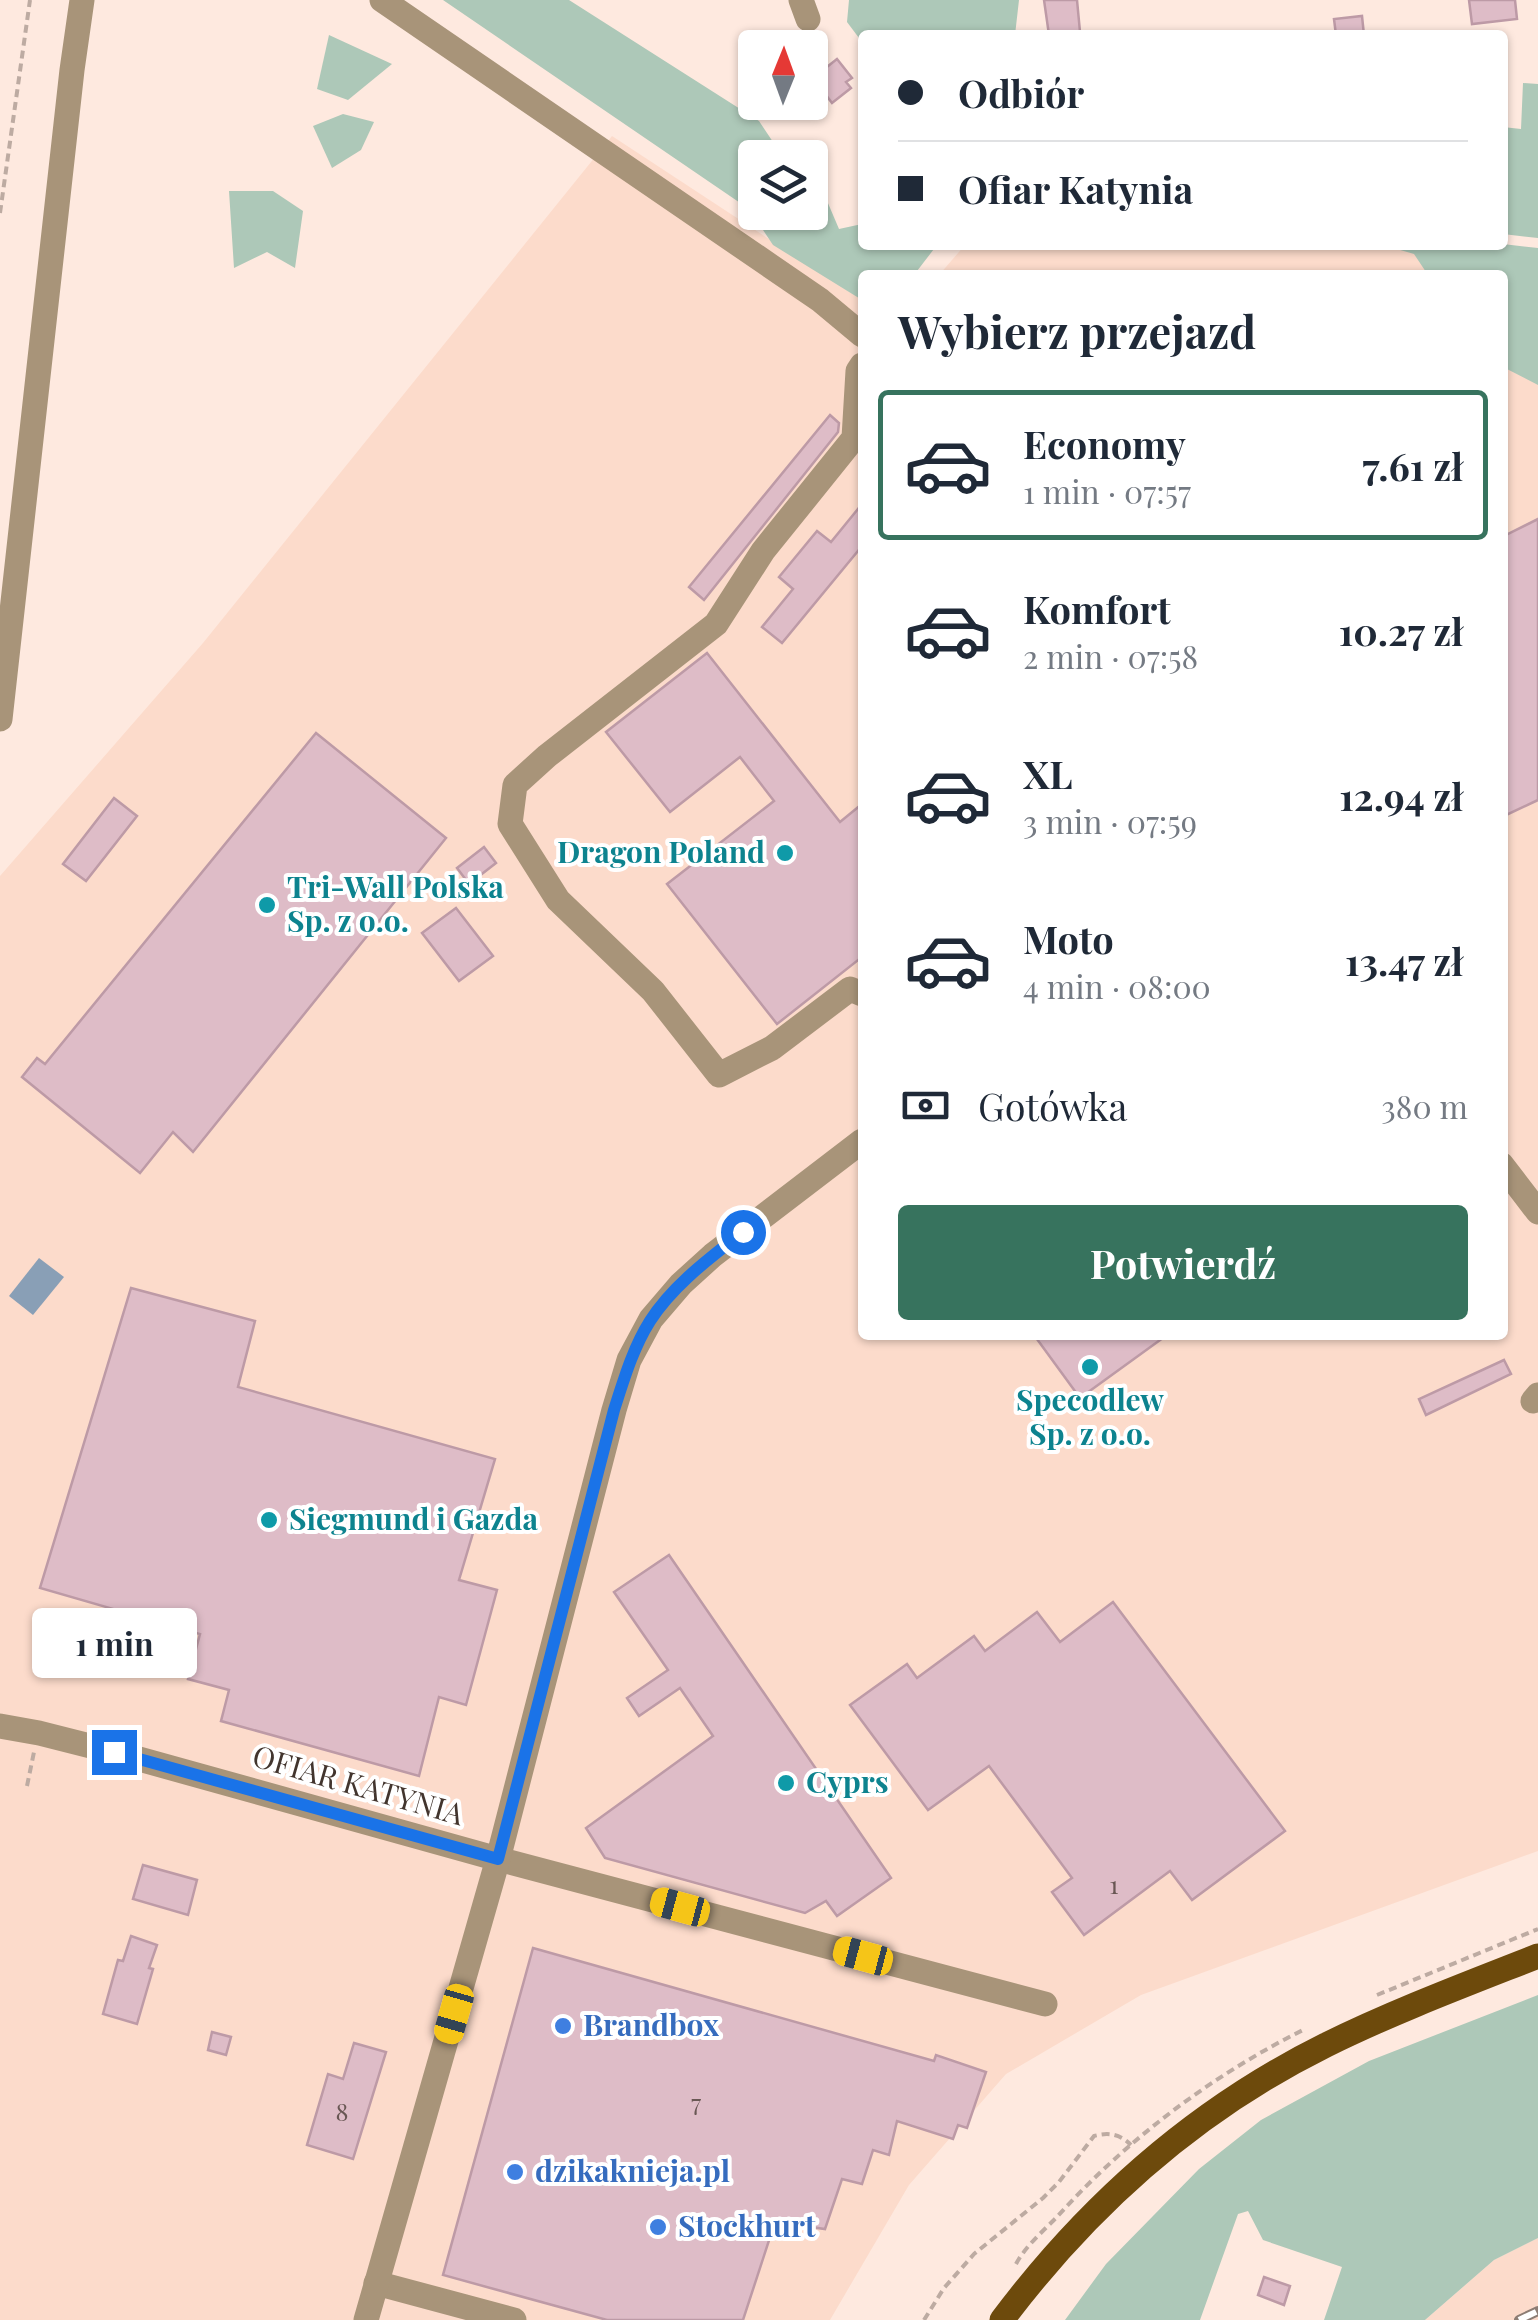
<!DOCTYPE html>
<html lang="pl">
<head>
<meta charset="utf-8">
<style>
  :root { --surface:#fff; --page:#f2f2f3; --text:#1f2937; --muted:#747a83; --line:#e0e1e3; --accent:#37735e }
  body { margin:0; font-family:"Playfair Display",serif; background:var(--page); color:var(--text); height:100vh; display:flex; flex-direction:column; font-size:38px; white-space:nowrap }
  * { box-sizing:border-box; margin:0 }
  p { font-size:32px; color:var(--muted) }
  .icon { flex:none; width:55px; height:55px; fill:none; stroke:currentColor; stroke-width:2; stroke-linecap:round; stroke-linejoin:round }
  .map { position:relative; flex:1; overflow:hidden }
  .drawer { position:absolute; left:858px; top:270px; width:650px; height:1070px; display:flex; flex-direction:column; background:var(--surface); border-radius:10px; box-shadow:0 2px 8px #0004 }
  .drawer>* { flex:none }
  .banner { position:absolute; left:858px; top:30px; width:650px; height:220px; border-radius:10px; box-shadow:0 2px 8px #0004; display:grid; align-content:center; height:220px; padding:0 40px; background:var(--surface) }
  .needle { width:65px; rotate:1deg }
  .controls { position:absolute; left:738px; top:30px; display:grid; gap:20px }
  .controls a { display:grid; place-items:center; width:90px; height:90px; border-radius:10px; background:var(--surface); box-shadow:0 2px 8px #0004; font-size:50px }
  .end { position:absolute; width:45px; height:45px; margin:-22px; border:12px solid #1a73e8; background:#fff; box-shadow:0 0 0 5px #fff }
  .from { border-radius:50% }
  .bubble { position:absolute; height:70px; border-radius:10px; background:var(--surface); box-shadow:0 2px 8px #0004; font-size:32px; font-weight:700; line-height:70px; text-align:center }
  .car { position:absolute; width:30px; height:60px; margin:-30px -15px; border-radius:12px; box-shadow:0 0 8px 2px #0007; background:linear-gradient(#f5c518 24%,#345 0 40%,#f5c518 0 76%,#345 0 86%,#f5c518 0) }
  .banner b { display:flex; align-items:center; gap:35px; height:95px; font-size:38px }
  .banner b+b { border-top:2px solid var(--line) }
  .banner i { width:25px; height:25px; background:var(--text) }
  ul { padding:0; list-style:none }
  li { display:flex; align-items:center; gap:30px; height:150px; margin:0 20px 15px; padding:0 20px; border:5px solid transparent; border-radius:10px }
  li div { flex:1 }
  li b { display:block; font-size:38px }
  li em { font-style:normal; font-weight:700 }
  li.selected { border-color:var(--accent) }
  li>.icon { width:90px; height:90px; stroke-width:1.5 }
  h2 { padding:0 40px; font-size:45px; line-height:120px }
  .pay { display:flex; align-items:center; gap:25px; height:110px; padding:0 40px; font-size:38px }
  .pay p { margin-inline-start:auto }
  .cta { display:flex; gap:20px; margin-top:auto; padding:20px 40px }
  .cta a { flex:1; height:115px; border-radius:10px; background:var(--accent); color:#fff; font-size:40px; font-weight:700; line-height:115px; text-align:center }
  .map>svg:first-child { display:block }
</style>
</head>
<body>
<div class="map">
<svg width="1538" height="2320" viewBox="0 0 1538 2320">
  <rect width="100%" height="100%" fill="#fee9df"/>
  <g fill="#fcdbcb">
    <polygon points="612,136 862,300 862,1335 1502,1335 1502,275 939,275 965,245 1470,245 1538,259 1538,1851 1141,1995 1006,2074 909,2185 830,2320 0,2320 0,876 203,643"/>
    <polygon points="1538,2238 1538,2320 1425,2320 1494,2260"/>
  </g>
  <g fill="#adc8b8">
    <polygon points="443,0 569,0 759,121 783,157 755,158 755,212 810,212 810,172 816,175 839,229 862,224 862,245 937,245 914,275 862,275 862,300 773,245 749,209"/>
    <polygon points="849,0 1019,0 1015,35 862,35 862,42 847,22"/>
    <polygon points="329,35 392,64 348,100 317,89"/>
    <polygon points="1523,83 1538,84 1538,238 1503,234 1503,127 1521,129"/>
    <polygon points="343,114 374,122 361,150 332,168 313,126"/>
    <polygon points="229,191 273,191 303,211 295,268 267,252 234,268"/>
    <polygon points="1503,244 1538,248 1538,385 1503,367 1502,275 1428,275 1414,254 1383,245"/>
    <polygon points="1538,1995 1538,2238 1494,2260 1425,2320 1324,2320 1342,2267 1263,2240 1248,2211 1238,2214 1200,2320 1065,2320 1106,2264 1199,2169 1261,2120 1369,2061"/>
  </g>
  <polygon fill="#899fb6" points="39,1258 64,1277 33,1315 9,1296"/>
  <g fill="#debcc7" stroke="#bd9aa6" stroke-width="2.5">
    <polygon points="1044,0 1077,0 1080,32 1049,35"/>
    <polygon points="1469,0 1515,0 1517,19 1472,24"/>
    <polygon points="1362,16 1364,35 1336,35 1334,19"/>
    <polygon points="837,59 852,78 846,82 851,88 832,103 813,78"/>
    <polygon points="830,415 839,423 838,432 704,600 689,587"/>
    <polygon points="862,504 862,546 782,643 762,627 793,589 779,577 817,531 831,542"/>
    <polygon points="1538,519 1538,800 1502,817 1502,537"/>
    <polygon points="707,653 840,822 862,804 862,957 777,1024 667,884 774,801 740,757 670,812 606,732"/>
    <polygon points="316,733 446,838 193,1152 173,1132 140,1173 22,1077 37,1058 45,1064"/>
    <polygon points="114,798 137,816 86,881 63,864"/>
    <polygon points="484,847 496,863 469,884 457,868"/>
    <polygon points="456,908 493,956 459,981 422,933"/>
    <polygon points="131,1288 255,1321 238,1387 495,1459 459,1580 497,1590 466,1705 439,1697 419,1776 221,1721 229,1690 188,1679 200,1634 40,1588"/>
    <polygon points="1034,1335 1167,1335 1080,1398"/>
    <polygon points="1504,1360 1511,1374 1426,1415 1419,1399"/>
    <polygon points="669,1555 891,1878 837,1916 826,1901 805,1913 605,1858 586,1828 713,1736 680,1688 639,1716 627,1698 668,1670 614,1592"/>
    <polygon points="1113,1602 1285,1831 1192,1900 1170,1871 1084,1935 1052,1892 1072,1878 989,1766 928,1810 850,1705 907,1664 917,1678 974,1636 985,1651 1037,1612 1060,1642"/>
    <polygon points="143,1865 197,1880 188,1915 133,1899"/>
    <polygon points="131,1936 157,1945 149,1968 153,1969 137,2024 103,2014 118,1960 123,1961"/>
    <polygon points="533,1948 934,2061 936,2055 986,2072 967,2128 958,2125 953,2139 897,2121 889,2155 873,2150 862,2184 842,2179 825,2229 775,2222 743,2320 607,2320 443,2275"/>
    <polygon points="212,2032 231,2037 226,2055 208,2050"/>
    <polygon points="354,2043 386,2052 353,2159 307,2145 328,2074 343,2079"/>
    <polygon points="1264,2277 1290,2286 1284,2305 1258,2295"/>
  </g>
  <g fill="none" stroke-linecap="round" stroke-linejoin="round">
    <g stroke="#bdaba2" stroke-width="4" stroke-dasharray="8 5" stroke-linecap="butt">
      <polyline points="0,213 30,0"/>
      <polyline points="27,1786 34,1752"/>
      <polyline points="1377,1995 1538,1929"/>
      <path d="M1016,2264C1025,2247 1042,2232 1056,2218C1125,2141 1212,2075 1305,2029"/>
      <path d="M924,2320L944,2288L974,2254L1043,2198L1059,2182L1094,2136C1109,2132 1120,2134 1131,2145"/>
    </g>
    <g stroke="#a89479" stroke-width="25">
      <polyline points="382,0 820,300 862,335"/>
      <polyline points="801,0 808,19"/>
      <polyline points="862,365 858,371 854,438 763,551 716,624 547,756 515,785 510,824 558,900 653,991 719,1075 772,1048 850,989 862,994"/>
      <polyline points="0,719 72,70 82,0"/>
      <polyline points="1502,1165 1538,1212"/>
      <polyline points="1533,1401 1538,1395"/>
      <polyline points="0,1726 39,1733 114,1752 498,1859 1045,2004"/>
      <polyline points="376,2283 514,2320"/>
      <polyline points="366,2320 498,1859 614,1410 629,1360 651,1319 681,1284 713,1255 862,1141"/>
    </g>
    <path stroke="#6d4a0c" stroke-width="25" d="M1002,2320C1090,2203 1195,2110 1326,2045C1395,2011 1467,1984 1538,1956"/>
    <g stroke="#8d7d74" stroke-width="10">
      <polyline id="rail" points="1519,2320 1538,2311"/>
    </g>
    <use href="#rail" stroke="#fff" stroke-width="6" stroke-dasharray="19" stroke-linecap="butt"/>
  </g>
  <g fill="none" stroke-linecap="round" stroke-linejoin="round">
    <path stroke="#1a73e8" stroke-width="12" d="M114,1752L498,1859L614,1410C624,1379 633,1348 650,1321C673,1285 710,1258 743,1232"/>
  </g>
  <g fill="#0f9aa8" stroke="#fff" stroke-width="4">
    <circle cx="785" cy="853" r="10"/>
    <circle cx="267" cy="905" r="10"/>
    <circle cx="1090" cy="1367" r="10"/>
    <circle cx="269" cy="1520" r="10"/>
    <circle cx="786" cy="1783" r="10"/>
  </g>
  <g fill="#3f7fe0" stroke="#fff" stroke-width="4">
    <circle cx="563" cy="2026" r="10"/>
    <circle cx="515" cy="2172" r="10"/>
    <circle cx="658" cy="2227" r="10"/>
  </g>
  <g text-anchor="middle" stroke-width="8" stroke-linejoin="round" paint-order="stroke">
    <g font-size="25" fill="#695754">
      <text x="1114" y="1894">1</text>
      <text x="696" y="2112">7</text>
      <text x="342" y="2121">8</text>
    </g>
    <g font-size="30" font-weight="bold" fill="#0d838f" stroke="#fff" text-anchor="start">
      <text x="765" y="863" text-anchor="end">Dragon Poland</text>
      <text x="287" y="898">Tri-Wall Polska<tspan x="287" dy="34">Sp. z o.o.</tspan></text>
      <text x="1090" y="1411" text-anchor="middle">Specodlew<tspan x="1090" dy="34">Sp. z o.o.</tspan></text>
      <text x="289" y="1530">Siegmund i Gazda</text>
      <text x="806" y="1793">Cyprs</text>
    </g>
    <g font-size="30" fill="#42352e" stroke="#fff">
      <text transform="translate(358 1786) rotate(16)" y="10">OFIAR KATYNIA</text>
    </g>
    <g font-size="30" font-weight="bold" fill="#366cbe" stroke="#fff" text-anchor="start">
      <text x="583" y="2036">Brandbox</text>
      <text x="535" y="2182">dzikaknieja.pl</text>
      <text x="678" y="2237">Stockhurt</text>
    </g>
  </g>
</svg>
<div class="controls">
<a><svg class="needle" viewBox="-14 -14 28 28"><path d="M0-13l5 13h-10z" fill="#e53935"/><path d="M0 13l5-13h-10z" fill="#747a83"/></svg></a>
<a><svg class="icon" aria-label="layers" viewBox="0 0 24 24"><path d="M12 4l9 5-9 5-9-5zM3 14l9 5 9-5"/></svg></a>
</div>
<i class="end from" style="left:743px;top:1232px"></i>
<i class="end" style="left:114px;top:1752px"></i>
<div class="bubble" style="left:32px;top:1608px;width:165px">1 min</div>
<i class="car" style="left:680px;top:1907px;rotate:285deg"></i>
<i class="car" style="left:863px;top:1956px;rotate:285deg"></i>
<i class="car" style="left:454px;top:2014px;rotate:196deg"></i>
<div class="banner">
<b><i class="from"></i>Odbiór</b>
<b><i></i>Ofiar Katynia</b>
</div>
<section class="drawer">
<h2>Wybierz przejazd</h2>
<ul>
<li class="selected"><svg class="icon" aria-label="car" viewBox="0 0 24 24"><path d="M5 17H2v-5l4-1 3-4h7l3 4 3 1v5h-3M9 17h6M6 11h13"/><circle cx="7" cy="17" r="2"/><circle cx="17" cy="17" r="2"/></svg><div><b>Economy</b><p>1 min · 07:57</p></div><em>7.61 zł</em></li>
<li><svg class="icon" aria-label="car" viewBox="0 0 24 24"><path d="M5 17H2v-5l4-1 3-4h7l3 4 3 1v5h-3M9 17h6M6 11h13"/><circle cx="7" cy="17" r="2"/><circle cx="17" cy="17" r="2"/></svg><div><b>Komfort</b><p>2 min · 07:58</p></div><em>10.27 zł</em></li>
<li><svg class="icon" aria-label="car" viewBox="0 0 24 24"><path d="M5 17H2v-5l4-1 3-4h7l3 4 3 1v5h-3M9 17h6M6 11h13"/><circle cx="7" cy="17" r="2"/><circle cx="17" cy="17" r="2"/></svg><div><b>XL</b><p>3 min · 07:59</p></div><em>12.94 zł</em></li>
<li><svg class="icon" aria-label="car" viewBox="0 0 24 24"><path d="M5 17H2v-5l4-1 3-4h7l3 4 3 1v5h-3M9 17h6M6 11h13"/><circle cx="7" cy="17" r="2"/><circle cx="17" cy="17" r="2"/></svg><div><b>Moto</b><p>4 min · 08:00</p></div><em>13.47 zł</em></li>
</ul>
<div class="pay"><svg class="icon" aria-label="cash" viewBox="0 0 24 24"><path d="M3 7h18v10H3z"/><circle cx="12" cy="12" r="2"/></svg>Gotówka<p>380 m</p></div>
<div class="cta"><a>Potwierdź</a></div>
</section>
</div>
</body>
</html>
